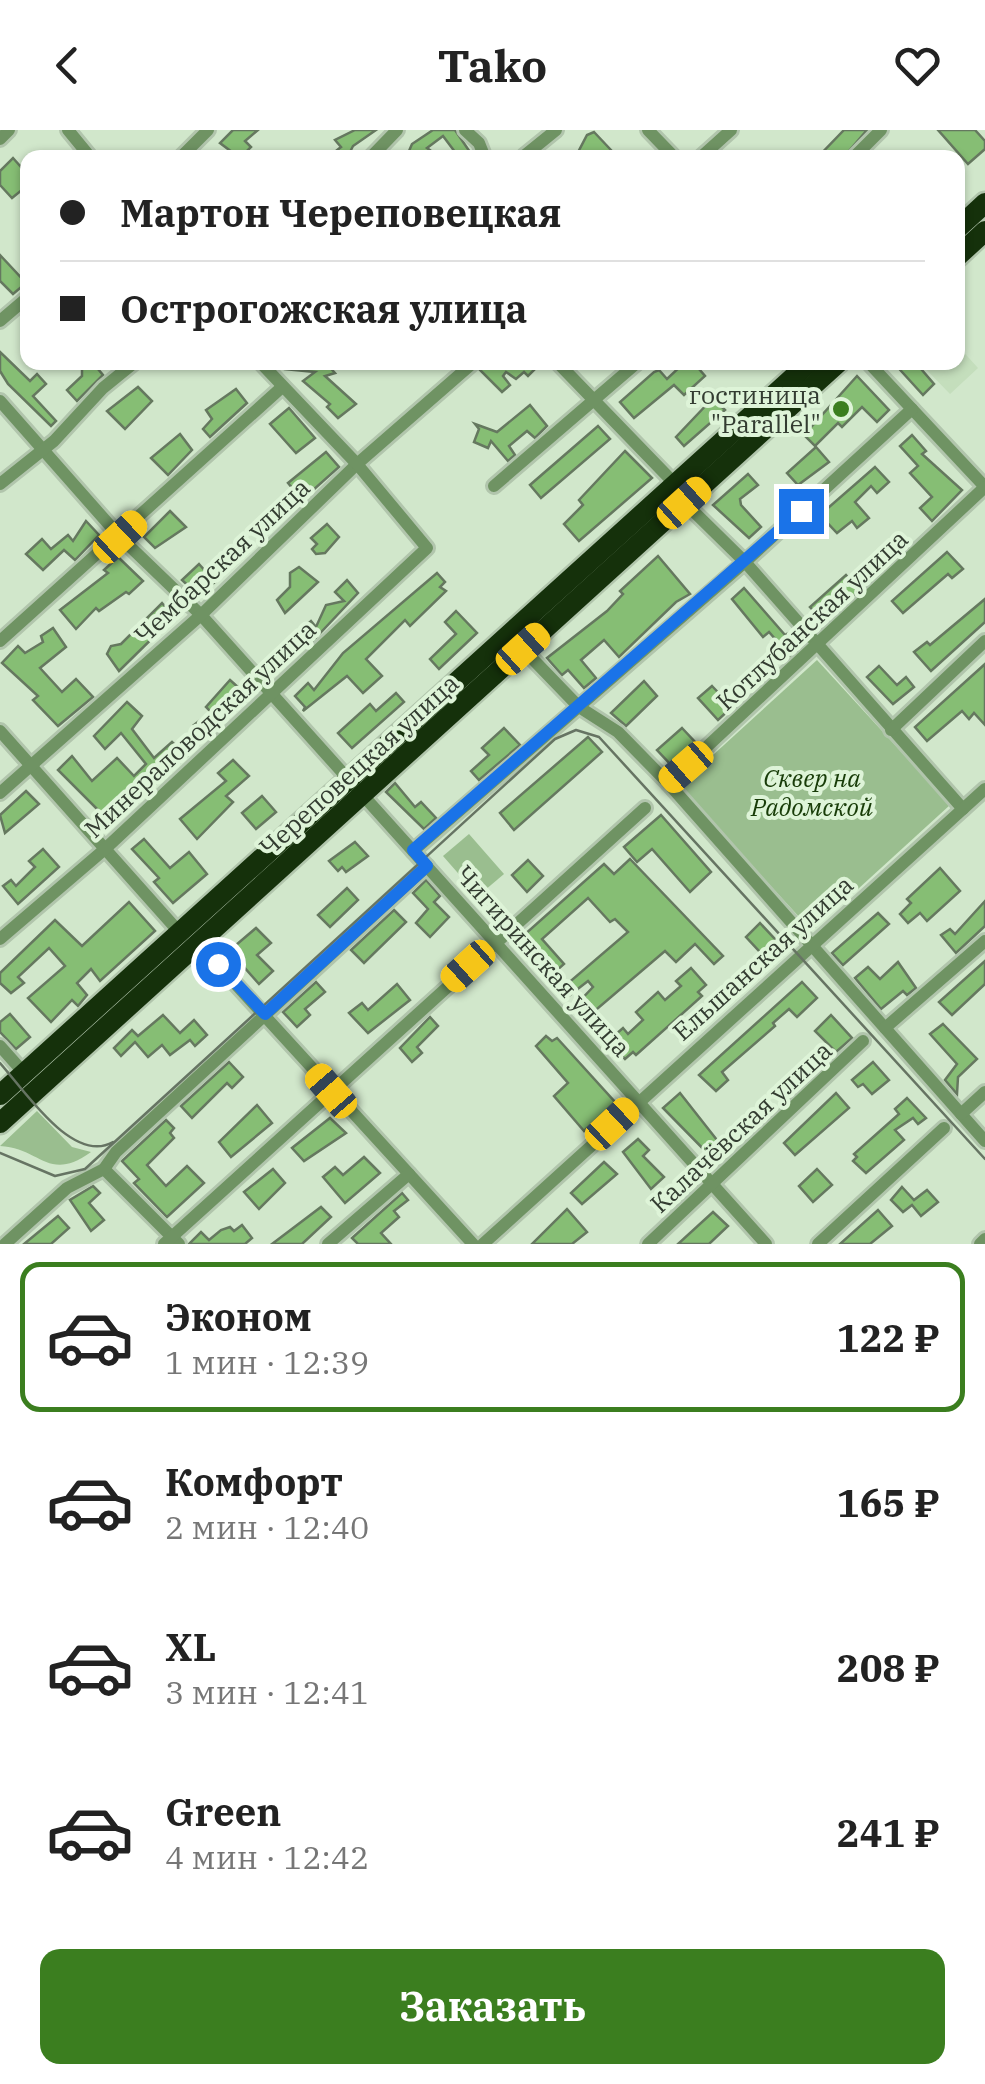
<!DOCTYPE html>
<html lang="ru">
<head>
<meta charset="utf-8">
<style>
  :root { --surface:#fff; --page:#f2f2f2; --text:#222; --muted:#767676; --line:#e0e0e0; --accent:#3b7e1f }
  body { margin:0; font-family:"IBM Plex Serif",serif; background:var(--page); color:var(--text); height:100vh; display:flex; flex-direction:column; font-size:38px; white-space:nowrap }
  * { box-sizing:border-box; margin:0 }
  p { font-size:32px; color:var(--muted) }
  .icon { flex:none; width:55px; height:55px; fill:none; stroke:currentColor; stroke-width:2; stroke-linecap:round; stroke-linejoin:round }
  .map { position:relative; height:1114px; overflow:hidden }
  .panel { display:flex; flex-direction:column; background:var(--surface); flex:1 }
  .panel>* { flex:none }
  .top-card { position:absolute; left:20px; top:20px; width:945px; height:220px; border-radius:20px; box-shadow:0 2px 8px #0004; display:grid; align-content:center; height:220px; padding:0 40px; background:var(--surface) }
  .end { position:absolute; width:45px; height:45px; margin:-22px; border:12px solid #1a73e8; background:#fff; box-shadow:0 0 0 5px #fff }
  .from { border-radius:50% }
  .car { position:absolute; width:30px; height:60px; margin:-30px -15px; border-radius:12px; box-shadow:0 0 8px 2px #0007; background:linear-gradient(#f5c518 24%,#345 0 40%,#f5c518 0 76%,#345 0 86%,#f5c518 0) }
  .top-card b { display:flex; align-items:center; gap:35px; height:95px; font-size:38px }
  .top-card b+b { border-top:2px solid var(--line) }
  .top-card i { width:25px; height:25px; background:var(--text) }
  ul { padding:18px 0 0; list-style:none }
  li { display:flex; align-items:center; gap:30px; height:150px; margin:0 20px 15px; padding:0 20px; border:5px solid transparent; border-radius:20px }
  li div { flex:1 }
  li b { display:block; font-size:38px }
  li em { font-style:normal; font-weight:700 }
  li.active { border-color:var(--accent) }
  li>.icon { width:90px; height:90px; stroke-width:1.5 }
  .primary-button { display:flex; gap:20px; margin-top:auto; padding:20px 40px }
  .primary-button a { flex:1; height:115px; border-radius:20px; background:var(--accent); color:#fff; font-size:40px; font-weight:700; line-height:115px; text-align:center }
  header { display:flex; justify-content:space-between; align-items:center; height:130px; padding:0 40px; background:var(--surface); font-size:45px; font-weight:700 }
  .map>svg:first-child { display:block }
</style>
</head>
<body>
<header><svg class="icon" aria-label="back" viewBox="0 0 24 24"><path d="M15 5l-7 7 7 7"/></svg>Tako<svg class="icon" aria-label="heart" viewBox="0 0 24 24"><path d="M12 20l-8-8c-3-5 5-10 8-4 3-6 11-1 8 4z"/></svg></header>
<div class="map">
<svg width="985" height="1114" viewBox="0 0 985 1114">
  <rect width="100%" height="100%" fill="#d1e7cb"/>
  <polygon fill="#c4debc" points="958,216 978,238 950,264 920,233 958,232"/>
  <g fill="#9abe8f">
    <polygon points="817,530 950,675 812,801 679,656"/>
    <polygon points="469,704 504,744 478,766 443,726"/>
    <path d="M37,981L72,1017L91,1022C48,1053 41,1018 0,1016Z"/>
  </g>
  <g fill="#86be74" stroke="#65785f" stroke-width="2.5">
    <polygon points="233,0 258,0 245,11 251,17 240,28 220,13"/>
    <polygon points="355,0 376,0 353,16 347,28 327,28 341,17 335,10"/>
    <polygon points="433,0 455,0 474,28 455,22 443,6 427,18 431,21 424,28 415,28 409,21 412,14"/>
    <polygon points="844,0 867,0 843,28 817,28"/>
    <polygon points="938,0 975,0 985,11 985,19 968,34"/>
    <polygon points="594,2 611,20 601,28 575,28 587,5"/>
    <polygon points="13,28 28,45 28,55 12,68 0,55 0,41"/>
    <polygon points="0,125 26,153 13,164 0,151"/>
    <polygon points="0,222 30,251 37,244 46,254 33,266 56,291 51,296 8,254 0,241"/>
    <polygon points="82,232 92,232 103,245 77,271 67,260 82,246"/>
    <polygon points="285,232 325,232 335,243 325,246 356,274 338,288 327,277 330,274 303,251 315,242 285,239"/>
    <polygon points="488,232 542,232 528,246 524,242 516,249 506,242 503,246 510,255 502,262 480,240"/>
    <polygon points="685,232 693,232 705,246 684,265 674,255 634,288 620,272 654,242 659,240 667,249"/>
    <polygon points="893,232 915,232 934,254 923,265"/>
    <polygon points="857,246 889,280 877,292 862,277 842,297 838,293 815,316 804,305"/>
    <polygon points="138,257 152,271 125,299 107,281"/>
    <polygon points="236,259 247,273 210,307 203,299 212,289 206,280"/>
    <polygon points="713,268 725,280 684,316 676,307"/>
    <polygon points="530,275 547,296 535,308 527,301 509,316 515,325 508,331 491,311 488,318 474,312 479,299 475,294 497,302"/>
    <polygon points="289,278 315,308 296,323 270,294"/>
    <polygon points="598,296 610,309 541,368 530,355"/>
    <polygon points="180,304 192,320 168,345 151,328"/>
    <polygon points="912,305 926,321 922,324 962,360 932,391 920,378 932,367 910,343 918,336 900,316"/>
    <polygon points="816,317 829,332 798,355 787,343"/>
    <polygon points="625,321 652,348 579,411 564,394 583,375 579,370"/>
    <polygon points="326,322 339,337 302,370 288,353"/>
    <polygon points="875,337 889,352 877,363 871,356 855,372 869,388 857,398 852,391 837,403 820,385"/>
    <polygon points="748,344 758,355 740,369 741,375 761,397 749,408 713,375"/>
    <polygon points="170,381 186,397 155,418 144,407"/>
    <polygon points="86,391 99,405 75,430 64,420 43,440 26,424 42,409 51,419 68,405 73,411"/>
    <polygon points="327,394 339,407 325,423 316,424 312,419 317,414 311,408"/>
    <polygon points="947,422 963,439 952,448 948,444 903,483 892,471"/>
    <polygon points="658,426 690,464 676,472 619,527 604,510 581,530 596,548 584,558 568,540 562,545 547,528 607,481 623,464 620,461"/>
    <polygon points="118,427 143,451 129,464 126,462 99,481 96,478 76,499 60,480 108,443 104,440"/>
    <polygon points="199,434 215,452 199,466 182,450"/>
    <polygon points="299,437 318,452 285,483 277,470 290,457 290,443"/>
    <polygon points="437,443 445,452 440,457 446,461 410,496 405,490 366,529 382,546 363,563 347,546 303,581 305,577 295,566 308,553 314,560 343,523"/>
    <polygon points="846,445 860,460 824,492 810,477"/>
    <polygon points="347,450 358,463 308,516 299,502 311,491 316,497 326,475 344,471 335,462"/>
    <polygon points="744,458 785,505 790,502 801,515 790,526 769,502 763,507 732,469"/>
    <polygon points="985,469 985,492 931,541 914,522 927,512 930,515"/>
    <polygon points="162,473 174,487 119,541 107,524 111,516 121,514"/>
    <polygon points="456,481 477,503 439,539 430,529 456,504 445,492"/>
    <polygon points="53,498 66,517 40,538 62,562 76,549 93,567 58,596 33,570 38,566 2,533 18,516 25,523 43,512 41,506"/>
    <polygon points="985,534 985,595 974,583 969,589 962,581 927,611 915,597"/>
    <polygon points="879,536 897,555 906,547 914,557 893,574 867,547"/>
    <polygon points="230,550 250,568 205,608 194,595 211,582 206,577"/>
    <polygon points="644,551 657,566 626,596 611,583"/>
    <polygon points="712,556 732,577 718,590 698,568"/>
    <polygon points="396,563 404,572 352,618 338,603 370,574 376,581"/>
    <polygon points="127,572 142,586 132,599 154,628 172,612 187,626 145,663 138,655 104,686 58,640 72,626 92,651 117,628 134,646 146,634 121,603 105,619 94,606"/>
    <polygon points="504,598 520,615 479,650 471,641 489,625 482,618"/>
    <polygon points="682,598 696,613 671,635 657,620"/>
    <polygon points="588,607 602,622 514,700 500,683"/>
    <polygon points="233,630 249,646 226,666 233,672 197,709 180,689 226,651 218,643"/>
    <polygon points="395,653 415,677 421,672 436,688 424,699 386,662"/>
    <polygon points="26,661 39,674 5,703 0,685"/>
    <polygon points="262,666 276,682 256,699 242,683"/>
    <polygon points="661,685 711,742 690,762 652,719 637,732 624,717"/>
    <polygon points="144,709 170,738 189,722 207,744 173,773 154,752 159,748 132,719"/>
    <polygon points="355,712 368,726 346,742 342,737 338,741 329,731"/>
    <polygon points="43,719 59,737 18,774 3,756 11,750 16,756 35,737 29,731"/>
    <polygon points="630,729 723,826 714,834 695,814 676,832 665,821 584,890 574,877 593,857 588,851 566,868 559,861 628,802 615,789 610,792 588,768 542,809 564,834 547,849 515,813 604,734 614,744"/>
    <polygon points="528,730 543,746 527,762 512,745"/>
    <polygon points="940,738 960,761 927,791 920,783 908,793 900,784 911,773 907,769"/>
    <polygon points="426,750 440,766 434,772 449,787 430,807 416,793 428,779 413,763"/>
    <polygon points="347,758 358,770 330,797 318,785"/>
    <polygon points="985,771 985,796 956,823 941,805 950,799 955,804"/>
    <polygon points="129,772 155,801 100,851 91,839 77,853 87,865 78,876 72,870 51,892 28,868 65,836 49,818 18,847 24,853 11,863 0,853 0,843 55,790 82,816"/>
    <polygon points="394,780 406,792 364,833 351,820"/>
    <polygon points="878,783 889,794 843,835 832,823"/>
    <polygon points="760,793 786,821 771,834 746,807"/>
    <polygon points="256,798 271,813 257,825 273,841 259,854 243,836 238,842 223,826"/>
    <polygon points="985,831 985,854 952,885 939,872"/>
    <polygon points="898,832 916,858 907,865 903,861 881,879 855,848 868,837 880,849"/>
    <polygon points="691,838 706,855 698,862 702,866 636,925 633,922 625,929 608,911 623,898 628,904 643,890 636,882 658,862 665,870 681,856 676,851"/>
    <polygon points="316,852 325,862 305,879 310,885 297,897 283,882"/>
    <polygon points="802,852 817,868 797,887 789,879 773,893 775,896 722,942 728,950 716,961 699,945"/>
    <polygon points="397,854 410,870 368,903 349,883 362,873 368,880"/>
    <polygon points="10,884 30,907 16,919 0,902 0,892"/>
    <polygon points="163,885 180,903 194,890 207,905 195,916 190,910 170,925 162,915 148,927 135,912 121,926 114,918 132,900 138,906"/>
    <polygon points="831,885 852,908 836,922 815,901"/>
    <polygon points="430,887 438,896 417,917 422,923 412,932 400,918"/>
    <polygon points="943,894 977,929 958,947 957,964 945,950 957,934 930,904"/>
    <polygon points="546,906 552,911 557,908 615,972 584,1001 554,966 568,953 536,916"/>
    <polygon points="229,932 243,947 232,958 227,953 192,988 181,976"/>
    <polygon points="873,932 889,950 872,964 863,954 858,957 852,950"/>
    <polygon points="680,963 728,1024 717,1033 663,978"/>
    <polygon points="836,963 849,978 795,1025 784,1013"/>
    <polygon points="907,968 926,988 918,994 913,988 895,1000 904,1010 866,1043 853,1031 857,1027 854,1024 899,984 895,979"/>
    <polygon points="257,975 272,993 231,1027 219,1012"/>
    <polygon points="330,988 346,1003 304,1031 292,1018"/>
    <polygon points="166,990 174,998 170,1003 174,1008 147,1035 166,1056 187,1036 204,1053 167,1087 134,1053 139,1049 122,1031"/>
    <polygon points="638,1009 649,1020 643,1026 664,1047 651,1059 623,1022"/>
    <polygon points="364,1027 380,1043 345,1073 323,1047 335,1037 343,1045"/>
    <polygon points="604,1032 617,1044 582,1074 571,1063"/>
    <polygon points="273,1039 285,1053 259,1079 244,1062"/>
    <polygon points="817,1039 832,1055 813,1072 799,1056"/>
    <polygon points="93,1056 100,1063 89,1073 104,1090 91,1101 70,1070"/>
    <polygon points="902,1057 914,1070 927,1060 938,1072 921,1086 912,1075 903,1082 891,1070"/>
    <polygon points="402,1063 408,1070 394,1081 399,1087 381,1103 391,1114 358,1114 352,1108"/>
    <polygon points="321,1077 331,1087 302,1114 272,1114"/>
    <polygon points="567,1079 587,1102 572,1114 532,1114"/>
    <polygon points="878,1080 892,1096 870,1114 840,1114"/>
    <polygon points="713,1082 728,1096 709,1114 678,1114"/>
    <polygon points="58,1086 69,1098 51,1114 24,1114"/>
    <polygon points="242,1095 252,1108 245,1114 189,1114 201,1102 209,1110 221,1100 230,1097 234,1101"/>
  </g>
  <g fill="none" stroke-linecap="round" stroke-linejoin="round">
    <g stroke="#b1c5ac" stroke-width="18">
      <g id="minor">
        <polyline points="68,0 91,28"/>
        <polyline points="465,0 479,13 485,28"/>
        <polyline points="648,0 675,28"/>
        <polyline points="0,9 9,0"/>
        <polyline points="524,26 556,0"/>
        <polyline points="180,28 208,0"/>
        <polyline points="370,28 397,0"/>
        <polyline points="700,28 731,0"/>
        <polyline points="853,28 881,0"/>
        <polyline points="0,191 28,167"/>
        <polyline points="557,232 676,355"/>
        <polyline points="868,232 985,357"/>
        <polyline points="0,271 120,407 201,485 766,1114"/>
        <polyline points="0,354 54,311 103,258 135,232"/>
        <polyline points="494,356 638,232"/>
        <polyline points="685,373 745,432 963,679"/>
        <polyline points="0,511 281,258"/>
        <polyline points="523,519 579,577 618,602 668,653 985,1011"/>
        <polyline points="891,600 985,511"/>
        <polyline points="0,601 180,803"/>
        <polyline points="668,653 985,357"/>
        <polyline points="0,663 201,485 357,334 474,232"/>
        <polyline points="413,721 745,432 912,279"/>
        <polyline points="0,809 105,719 427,418 357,334 260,232"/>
        <polyline points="199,814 473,1114"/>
        <polyline points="885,898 985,811"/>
        <polyline points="0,916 24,943"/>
        <polyline points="961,984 985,962"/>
        <polyline points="104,1039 179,1114"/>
        <polyline points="5,1114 67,1058 104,1039 116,1022 427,736"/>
        <polyline points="164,1114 645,678"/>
        <polyline points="328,1114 409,1044"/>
        <polyline points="483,1114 985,659"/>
        <polyline points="648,1114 863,911"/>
        <polyline points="818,1114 944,998"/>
        <polyline points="980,1114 985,1109"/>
      </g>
    </g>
    <g stroke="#b1c5ac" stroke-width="25">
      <g id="highway">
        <polyline points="958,98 985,73"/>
        <polyline points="958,126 985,101"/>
        <polyline points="0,965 810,232"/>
        <polyline points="0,993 839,232"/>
      </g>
    </g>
    <use href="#minor" stroke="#6f9363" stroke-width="12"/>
    <use href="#highway" stroke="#15310b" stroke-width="20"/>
    <g stroke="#667463" stroke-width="2.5">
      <path d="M0,933C25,961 73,1035 113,1012"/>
      <polyline points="0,1023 55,1046 85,1039 555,609 576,600 599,607 985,1029"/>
    </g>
  </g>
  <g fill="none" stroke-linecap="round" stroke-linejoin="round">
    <polyline stroke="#1a73e8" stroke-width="12" points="218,834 265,884 427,736 413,720 801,381"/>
  </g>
  <circle fill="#3b7e1f" stroke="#def4d8" stroke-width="4" cx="841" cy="279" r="10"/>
  <g text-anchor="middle" stroke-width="8" stroke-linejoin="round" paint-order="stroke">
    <g font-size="25" fill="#333c31" stroke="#def4d8" text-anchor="end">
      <text x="821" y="274">гостиница<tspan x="821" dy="29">"Parallel"</tspan></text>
    </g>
    <g font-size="25" fill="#333c31" stroke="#def4d8">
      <text transform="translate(222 431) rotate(-43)" y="9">Чембарская улица</text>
      <text transform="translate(812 490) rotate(-43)" y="9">Котлубанская улица</text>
      <text transform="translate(200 599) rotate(-43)" y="9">Минераловодская улица</text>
      <text transform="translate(359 635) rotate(-42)" y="9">Череповецкая улица</text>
      <text transform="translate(763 828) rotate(-42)" y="9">Ельшанская улица</text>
      <text transform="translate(543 831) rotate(48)" y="9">Чигиринская улица</text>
      <text transform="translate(741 997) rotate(-43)" y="9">Калачёвская улица</text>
    </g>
    <g font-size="25" font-style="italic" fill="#183c08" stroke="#def4d8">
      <text x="812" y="657">Сквер на<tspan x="812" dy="29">Радомской</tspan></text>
    </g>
  </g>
</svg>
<i class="end from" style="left:218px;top:834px"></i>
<i class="end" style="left:801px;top:381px"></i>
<i class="car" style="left:684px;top:373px;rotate:48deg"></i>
<i class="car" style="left:120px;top:407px;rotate:47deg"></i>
<i class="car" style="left:523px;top:519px;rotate:48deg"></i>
<i class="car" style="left:686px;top:637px;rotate:229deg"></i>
<i class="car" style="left:468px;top:836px;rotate:228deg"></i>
<i class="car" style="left:331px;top:961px;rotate:319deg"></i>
<i class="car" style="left:612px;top:994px;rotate:47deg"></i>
<div class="top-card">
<b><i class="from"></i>Мартон Череповецкая</b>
<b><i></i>Острогожская улица</b>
</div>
</div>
<section class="panel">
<ul>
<li class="active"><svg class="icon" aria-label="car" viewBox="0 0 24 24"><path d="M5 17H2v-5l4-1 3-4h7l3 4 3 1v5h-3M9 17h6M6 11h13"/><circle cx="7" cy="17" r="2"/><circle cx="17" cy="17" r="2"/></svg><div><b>Эконом</b><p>1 мин · 12:39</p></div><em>122 ₽</em></li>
<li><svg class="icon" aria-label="car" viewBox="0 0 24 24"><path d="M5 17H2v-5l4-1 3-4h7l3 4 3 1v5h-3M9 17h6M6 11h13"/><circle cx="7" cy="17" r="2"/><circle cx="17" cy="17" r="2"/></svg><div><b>Комфорт</b><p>2 мин · 12:40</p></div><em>165 ₽</em></li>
<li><svg class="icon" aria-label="car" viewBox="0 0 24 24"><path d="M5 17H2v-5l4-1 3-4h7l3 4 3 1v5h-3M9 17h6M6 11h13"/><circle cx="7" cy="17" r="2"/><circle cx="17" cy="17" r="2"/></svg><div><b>XL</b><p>3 мин · 12:41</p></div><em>208 ₽</em></li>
<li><svg class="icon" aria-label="car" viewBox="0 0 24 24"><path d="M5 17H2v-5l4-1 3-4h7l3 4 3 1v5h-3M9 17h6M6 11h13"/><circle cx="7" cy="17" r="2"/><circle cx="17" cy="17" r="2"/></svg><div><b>Green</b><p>4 мин · 12:42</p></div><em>241 ₽</em></li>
</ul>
<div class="primary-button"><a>Заказать</a></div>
</section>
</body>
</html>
